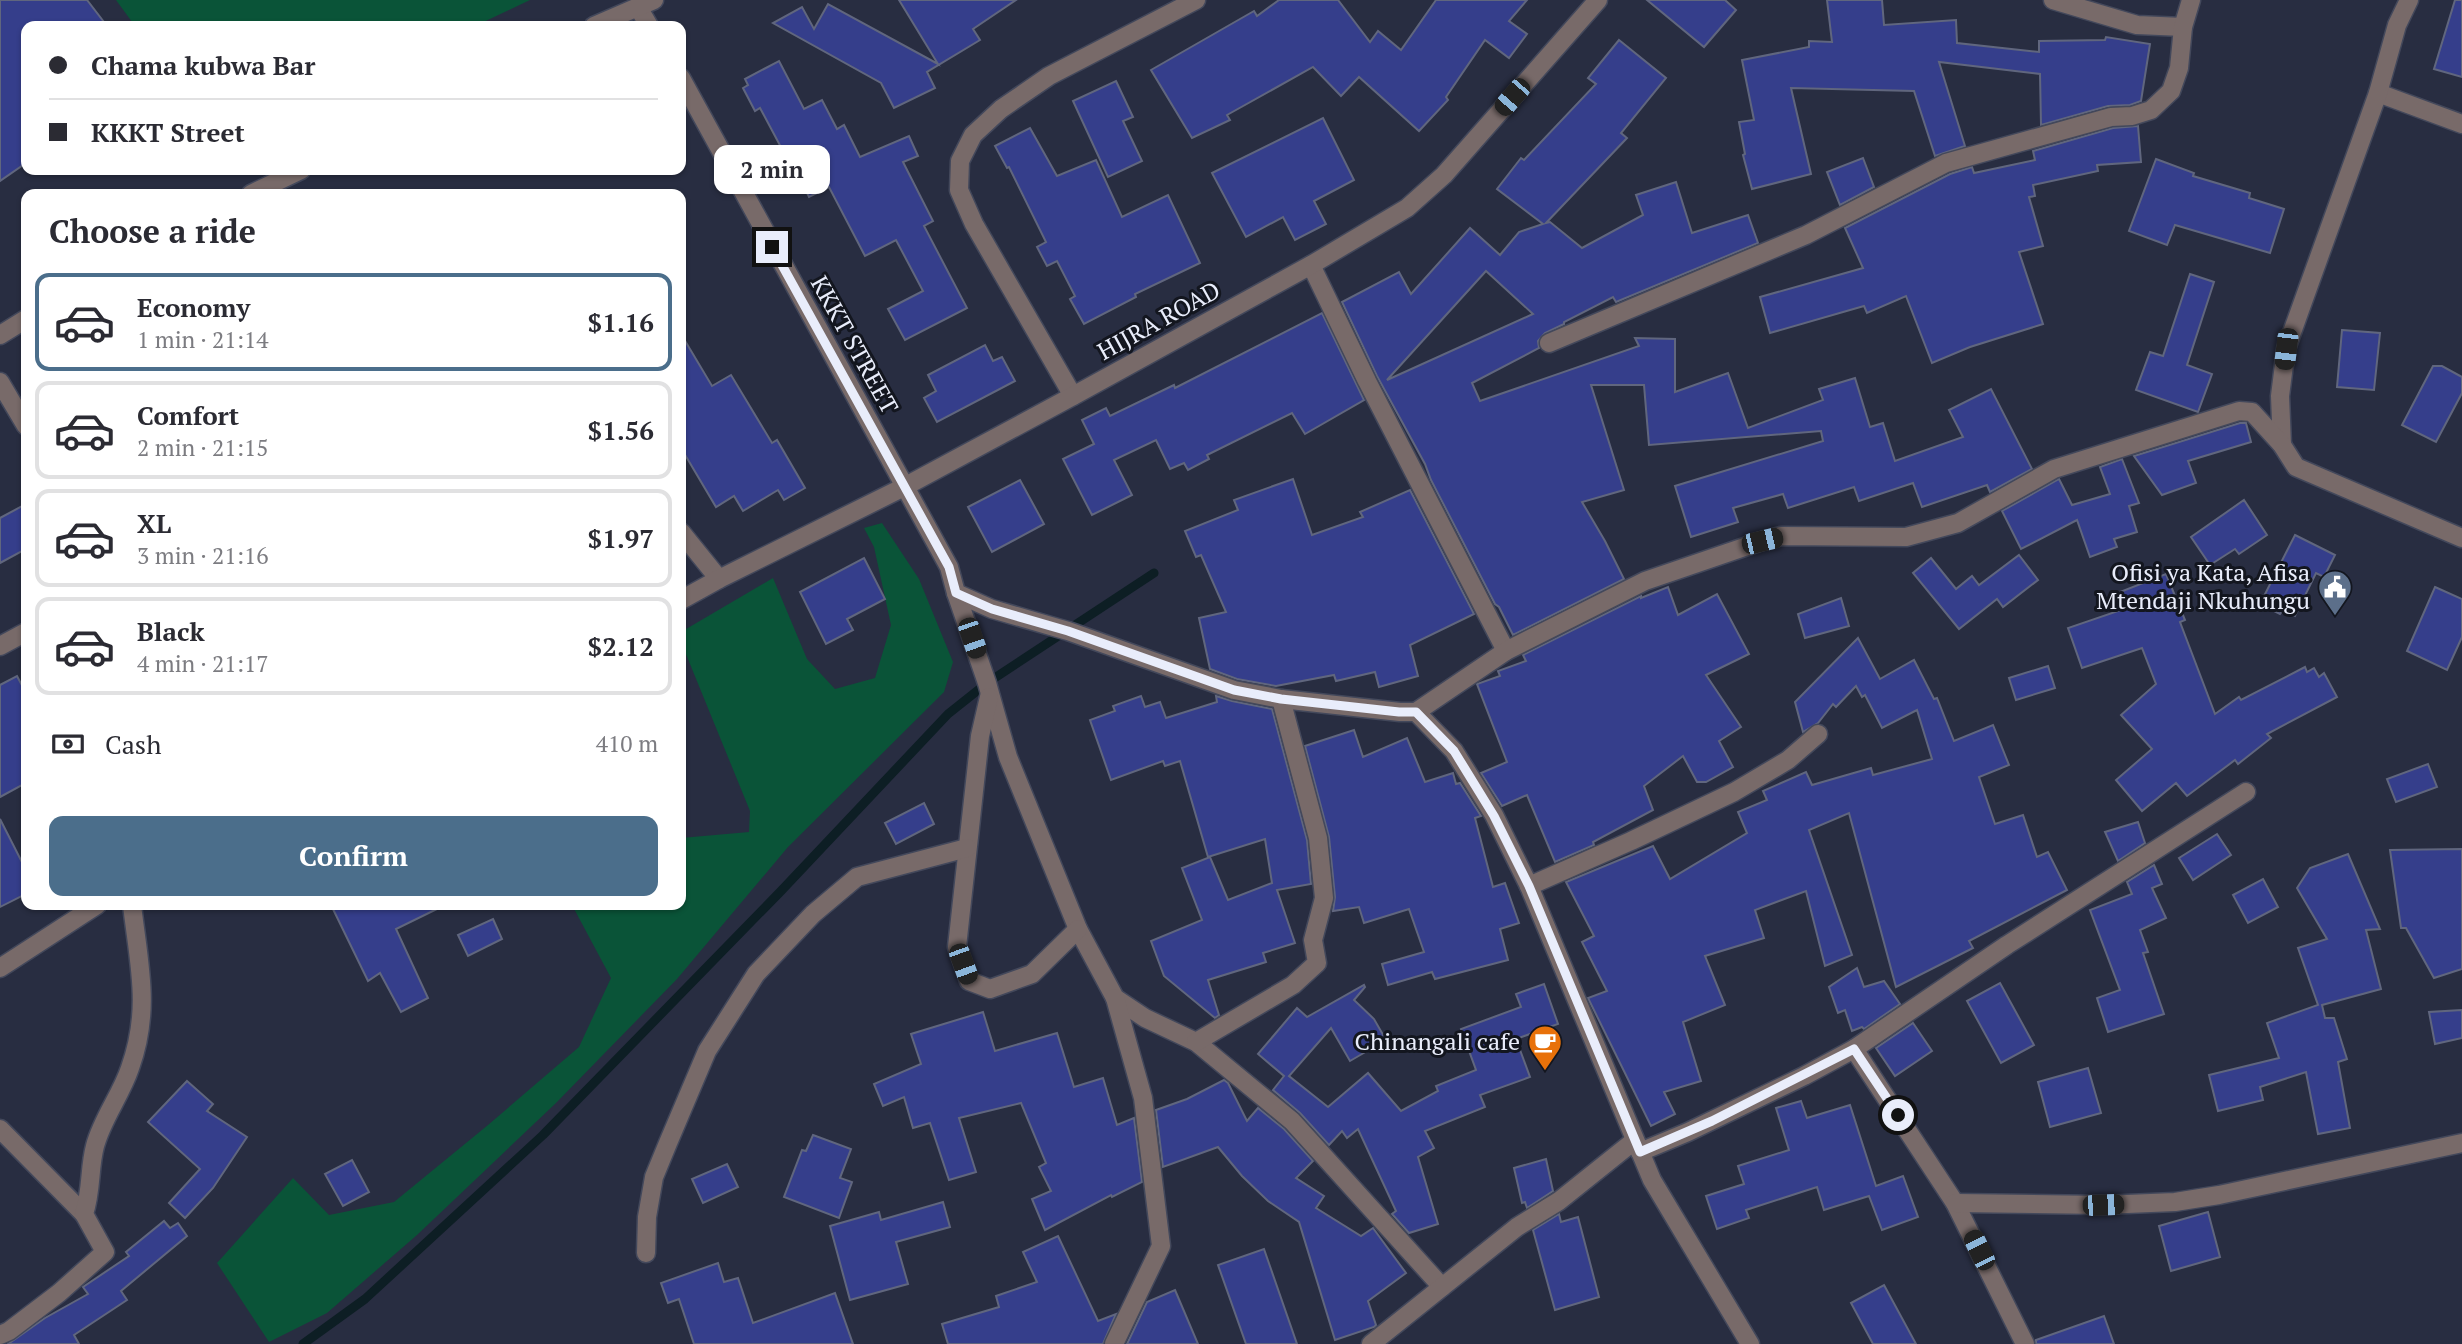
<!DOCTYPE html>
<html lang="en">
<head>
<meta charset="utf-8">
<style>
  :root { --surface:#fff; --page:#f7f7f7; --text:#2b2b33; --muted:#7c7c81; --line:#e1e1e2; --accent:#4b6e8b }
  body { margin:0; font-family:"PT Serif",serif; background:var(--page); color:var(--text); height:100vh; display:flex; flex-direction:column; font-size:26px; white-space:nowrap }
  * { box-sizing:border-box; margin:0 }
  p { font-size:23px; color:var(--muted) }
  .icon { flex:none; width:38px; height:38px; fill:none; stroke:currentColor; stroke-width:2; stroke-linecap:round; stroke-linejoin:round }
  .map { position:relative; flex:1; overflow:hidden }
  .details { position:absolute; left:21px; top:189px; width:665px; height:721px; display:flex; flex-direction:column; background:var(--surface); border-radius:14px; box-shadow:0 2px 5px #0004 }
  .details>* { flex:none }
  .guide { position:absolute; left:21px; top:21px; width:665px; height:154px; border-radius:14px; box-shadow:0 2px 5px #0004; display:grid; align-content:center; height:154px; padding:0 28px; background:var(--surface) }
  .end { position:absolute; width:32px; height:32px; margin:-16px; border:9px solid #e9edfb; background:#111; box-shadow:0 0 0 4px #111 }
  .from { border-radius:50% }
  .bubble { position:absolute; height:49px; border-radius:14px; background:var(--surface); box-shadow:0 2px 5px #0004; font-size:23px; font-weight:700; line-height:49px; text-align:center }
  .car { position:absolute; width:21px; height:42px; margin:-21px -10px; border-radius:9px; box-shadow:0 0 5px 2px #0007; background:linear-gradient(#222 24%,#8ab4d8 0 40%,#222 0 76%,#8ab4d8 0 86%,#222 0) }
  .guide b { display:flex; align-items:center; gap:24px; height:66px; font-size:26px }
  .guide b+b { border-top:2px solid var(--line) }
  .guide i { width:18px; height:18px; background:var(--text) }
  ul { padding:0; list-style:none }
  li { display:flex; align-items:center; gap:21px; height:98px; margin:0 14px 10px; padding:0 14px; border:4px solid var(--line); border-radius:14px }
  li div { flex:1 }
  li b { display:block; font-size:26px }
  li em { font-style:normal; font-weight:700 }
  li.active { border-color:var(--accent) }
  li>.icon { width:63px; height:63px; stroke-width:1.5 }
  h2 { padding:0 28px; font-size:32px; line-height:84px }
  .pay { display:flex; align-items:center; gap:18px; height:77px; padding:0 28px; font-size:26px }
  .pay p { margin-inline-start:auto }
  .cta { display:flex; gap:14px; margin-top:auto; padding:14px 28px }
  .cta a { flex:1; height:80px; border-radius:14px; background:var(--accent); color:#fff; font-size:28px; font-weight:700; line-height:80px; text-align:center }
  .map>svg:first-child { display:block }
</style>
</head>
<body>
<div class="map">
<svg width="2462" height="1344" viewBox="0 0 2462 1344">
  <rect width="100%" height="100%" fill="#282d41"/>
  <g fill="#0a5438">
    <polygon points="116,0 530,0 475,26 135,26"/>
    <polygon points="882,523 919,579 953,662 944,692 788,847 677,979 556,1103 417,1235 327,1313 269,1342 217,1263 293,1178 329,1215 394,1202 488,1125 579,1047 611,978 572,905 681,905 681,838 749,832 750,811 681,642 681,632 773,578 807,659 835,689 875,678 891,625 874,547 864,528"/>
  </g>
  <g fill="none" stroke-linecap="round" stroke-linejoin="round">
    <polyline stroke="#0d1e24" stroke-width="9" points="303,1344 365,1299 543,1135 781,891 948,714 987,683 1154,573"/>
  </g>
  <g fill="#353e8b" stroke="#60667e" stroke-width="2" fill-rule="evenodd">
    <polygon points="0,0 87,0 107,26 26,26 26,163 0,181"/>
    <polygon points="899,0 1016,0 973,29 980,40 927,72 935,88 894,108 881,83 773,23 802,7 814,29 828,4 938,64"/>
    <polygon points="1279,0 1338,0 1370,42 1378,31 1401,50 1436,0 1527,0 1509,21 1527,34 1509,58 1485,40 1446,97 1448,100 1419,131 1359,77 1341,96 1313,67 1227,115 1230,120 1192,138 1151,70 1254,11 1257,16"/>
    <polygon points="1647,0 1725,0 1736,10 1704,47"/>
    <polygon points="1827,0 1882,0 1884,25 1956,20 1957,43 2039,52 2039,41 2105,40 2106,37 2150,44 2141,101 2130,105 2108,106 2041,125 2040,74 1939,62 1965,146 1935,156 1914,91 1791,88 1811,174 1752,189 1743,155 1745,154 1739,122 1754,120 1742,60 1809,47 1809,41 1832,42"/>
    <polygon points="2455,0 2462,0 2462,77 2434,69"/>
    <path d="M1619,40L1666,78L1621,133L1627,138L1546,223L1550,222L1582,248L1643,215L1636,195L1676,182L1692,233L1748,215L1758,243L1616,302L1613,297L1564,322V324L1545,333L1538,341L1539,348L1472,383L1480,401L1639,346L1635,338L1675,339V392L1728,373L1748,428L1823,400L1819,389L1855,378L1870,427L1883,423L1895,461L1963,437L1949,410L1991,389L2032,469L1990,492L1987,485L1922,507L1913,483L1859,501L1854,487L1788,508L1783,494L1733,508L1738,522L1691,537L1675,486L1823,441L1821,431L1649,445L1644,385H1591L1624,490L1582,502L1605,541L1624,579L1513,635L1499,607L1495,604L1431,480L1425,464L1377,376L1342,302L1399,272L1411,294L1470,228L1500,255L1519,232L1543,224L1497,189L1521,158L1524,160L1596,84L1588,78ZM1486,271L1533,314L1387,380Z"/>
    <polygon points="779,61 804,109 822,100 837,129 844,125 860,157 909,136 918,156 903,162 933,221 924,226 967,308 905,340 888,309 923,291 896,240 865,256 829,187 809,197 786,150 783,151 760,108 755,111 743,88 748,85 745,79"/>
    <polygon points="1116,81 1133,117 1123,121 1142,161 1108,177 1073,101"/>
    <polygon points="1323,118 1354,180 1314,201 1326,224 1295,240 1283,217 1246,237 1212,173"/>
    <polygon points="2138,126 2141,162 2097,165 2098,171 2033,185 2035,196 2029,197 2043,246 2019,252 2043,324 1970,347 1932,363 1906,296 1867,313 1864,306 1770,333 1760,297 1863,268 1845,228 1950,174 1972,167 1974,173 2035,160 2033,151 2113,128"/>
    <polygon points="1030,128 1057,176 1096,160 1122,217 1168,195 1200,263 1135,294 1136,297 1084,324 1070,299 1075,296 1057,261 1047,266 1037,247 1046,242 1009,167 1007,168 995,146"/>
    <polygon points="1863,158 1874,187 1840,205 1827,172"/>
    <polygon points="2156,159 2194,173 2193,176 2250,193 2249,198 2284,209 2270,253 2175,225 2167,245 2129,231"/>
    <polygon points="2190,274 2214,282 2187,365 2212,374 2198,412 2136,390 2150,352 2163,356"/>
    <polygon points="1322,313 1364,400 1305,434 1292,413 1207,455 1209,459 1188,470 1184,463 1170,469 1156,440 1114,460 1132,495 1092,515 1063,459 1094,444 1082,420 1106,408 1110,416 1174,385 1175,388"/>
    <polygon points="2342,330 2380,333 2374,390 2337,387"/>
    <polygon points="681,334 712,386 731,375 772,443 777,440 805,488 784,500 778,490 743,511 734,496 716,507 681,448"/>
    <polygon points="985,345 993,361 1002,357 1015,381 937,422 924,398 936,391 928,375"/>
    <polygon points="2433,366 2442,366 2462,377 2462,393 2436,442 2402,425"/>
    <polygon points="2240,423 2246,423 2251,442 2188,461 2196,483 2162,495 2134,456"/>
    <polygon points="2122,459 2139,503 2129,506 2137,532 2114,539 2117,547 2090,557 2077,520 2021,549 2002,511 2059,479 2072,505 2110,494 2100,467"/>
    <polygon points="1293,479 1312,535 1363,517 1360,512 1410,490 1474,614 1410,645 1418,676 1379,687 1375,672 1336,681 1334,675 1276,686 1237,679 1210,669 1199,618 1226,612 1201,555 1196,557 1185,531 1238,510 1234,500"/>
    <polygon points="1020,480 1044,524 992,552 968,507"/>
    <polygon points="2244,500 2267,535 2239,554 2235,549 2210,565 2191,537"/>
    <polygon points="26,504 26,549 0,563 0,518"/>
    <polygon points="2295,535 2335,555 2324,577 2316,573 2295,616 2283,610 2280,614 2260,604"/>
    <polygon points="2019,555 2038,580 2003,607 1997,599 1959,629 1913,573 1931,558 1956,589 1972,576 1979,585"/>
    <polygon points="864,558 885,599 847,619 853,630 826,644 800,592"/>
    <polygon points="2166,574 2185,620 2180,622 2215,714 2239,697 2241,700 2305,667 2307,672 2314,668 2319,677 2324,673 2337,697 2267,734 2271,738 2238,764 2235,760 2187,796 2176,783 2142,811 2116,780 2152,749 2121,715 2156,684 2142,648 2082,668 2068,628 2127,608 2120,592"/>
    <polygon points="1668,587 1678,615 1717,594 1749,654 1706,675 1741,727 1719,741 1733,767 1706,782 1697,782 1683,756 1644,786 1653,810 1593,842 1594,845 1555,862 1527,795 1502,806 1481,773 1507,762 1477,684 1500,676 1498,671 1526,661 1523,655 1641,596 1641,598"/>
    <polygon points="2435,587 2462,599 2462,637 2447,670 2407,651"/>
    <polygon points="1841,598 1849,626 1805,638 1798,614"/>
    <polygon points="1858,638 1880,679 1914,660 1934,699 1937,698 1954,741 1993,725 2009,765 1979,777 1995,824 2023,815 2037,857 2048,852 2067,890 1969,941 1973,948 1896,987 1849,813 1809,830 1852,955 1825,966 1806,891 1755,910 1764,938 1705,956 1725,1005 1683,1022 1701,1081 1664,1092 1675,1114 1651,1126 1588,998 1607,991 1582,942 1594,936 1566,882 1653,846 1670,879 1747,833 1738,812 1767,800 1763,791 1806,772 1812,785 1871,768 1873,775 1932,759 1917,710 1882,728 1865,695 1862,697 1856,686 1836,707 1833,704 1818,723 1803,732 1795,702"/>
    <polygon points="2048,666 2055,688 2016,700 2009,678"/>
    <polygon points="17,676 26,693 26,783 0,797 0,685"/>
    <polygon points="1141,696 1145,707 1160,702 1166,718 1217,702 1216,696 1232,701 1272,709 1307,840 1311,884 1277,890 1295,943 1263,953 1266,962 1208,980 1219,1015 1215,1018 1164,976 1151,941 1202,920 1182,868 1210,857 1228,900 1272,883 1265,839 1208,857 1180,761 1165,766 1163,761 1111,780 1090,720 1115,711 1113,706"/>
    <polygon points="1354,730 1363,757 1407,738 1425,782 1453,773 1456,784 1460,783 1481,816 1475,818 1493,887 1505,883 1519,923 1500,929 1508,960 1435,979 1432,972 1388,985 1382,964 1424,952 1409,909 1364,923 1359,907 1333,911 1335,897 1329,837 1305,746"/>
    <polygon points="2428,764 2437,787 2396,802 2387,779"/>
    <polygon points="924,803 934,824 896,844 885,823"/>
    <polygon points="0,819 26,870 26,894 0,907"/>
    <polygon points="2138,822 2145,843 2118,861 2105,832"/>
    <polygon points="2217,834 2231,855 2193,880 2179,858"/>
    <polygon points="2462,849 2462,969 2434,978 2406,928 2401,928 2390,850"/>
    <polygon points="2348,854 2380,929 2366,930 2381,989 2322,1005 2325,1018 2334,1018 2347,1059 2338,1062 2350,1128 2318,1134 2306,1072 2260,1087 2263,1100 2218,1111 2209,1075 2279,1058 2267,1023 2318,1005 2298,948 2327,939 2297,888 2310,868"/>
    <polygon points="2154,865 2162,884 2152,888 2166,918 2140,930 2148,952 2143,953 2164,1014 2108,1032 2097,998 2120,990 2090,910 2132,894 2127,882"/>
    <polygon points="2263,879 2278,907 2248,923 2233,895"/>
    <polygon points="331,905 445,905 396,929 428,998 401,1012 380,973 368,981"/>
    <polygon points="493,919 502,939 468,956 458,935"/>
    <polygon points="1857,968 1864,987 1884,981 1900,1004 1864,1029 1862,1027 1852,1031 1845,1010 1838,1013 1829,987"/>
    <polygon points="2000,983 2034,1045 2001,1063 1967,1001"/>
    <polygon points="1544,984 1558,1024 1516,1039 1530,1077 1480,1095 1485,1107 1425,1131 1434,1148 1418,1157 1438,1224 1409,1233 1392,1214 1396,1211 1358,1129 1347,1138 1342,1131 1329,1145 1300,1113 1273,1090 1284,1076 1258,1054 1297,1008 1307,1017 1364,985 1365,987 1354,1000 1374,1019 1386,1040 1350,1061 1331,1028 1289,1076 1328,1107 1368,1073 1401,1111 1438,1091 1436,1086 1476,1070 1461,1029 1521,1007 1516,994"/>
    <polygon points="2462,1010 2462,1038 2435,1044 2429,1012"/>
    <polygon points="983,1012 995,1051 1057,1033 1074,1087 1103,1078 1117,1125 1134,1118 1142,1182 1112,1197 1111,1195 1045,1230 1032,1199 1051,1191 1039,1167 1046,1163 1021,1103 959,1118 976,1172 949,1180 930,1123 913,1128 904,1097 883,1106 874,1084 921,1064 911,1034"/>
    <polygon points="1913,1023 1932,1051 1895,1076 1876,1048"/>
    <polygon points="2088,1068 2101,1113 2050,1127 2038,1082"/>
    <polygon points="1224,1080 1228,1083 1247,1121 1258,1108 1284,1129 1313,1161 1296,1178 1324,1196 1316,1208 1361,1236 1373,1228 1406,1273 1368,1301 1376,1325 1374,1327 1335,1340 1299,1222 1268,1201 1242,1176 1218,1147 1163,1167 1156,1110 1187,1099"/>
    <polygon points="187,1081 213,1104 207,1111 247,1137 213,1188 185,1218 169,1203 200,1169 148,1122"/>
    <polygon points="1801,1101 1807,1118 1850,1105 1876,1186 1903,1176 1918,1217 1882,1230 1869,1196 1824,1210 1817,1187 1746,1210 1749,1218 1717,1229 1706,1196 1744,1184 1738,1166 1789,1150 1776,1108"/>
    <polygon points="813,1135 851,1149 840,1178 852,1182 839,1218 784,1197 802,1150 806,1151"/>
    <polygon points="1546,1159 1553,1191 1527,1208 1525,1202 1522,1203 1514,1168"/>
    <polygon points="352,1160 369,1192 343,1206 325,1174"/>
    <polygon points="727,1164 738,1187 703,1203 692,1179"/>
    <polygon points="943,1202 950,1227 896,1242 908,1284 850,1300 830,1226 879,1212 881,1220"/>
    <polygon points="2208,1212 2220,1257 2171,1271 2159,1226"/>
    <polygon points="1559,1214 1561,1222 1578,1217 1599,1297 1555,1310 1533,1230"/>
    <polygon points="164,1221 170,1228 178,1223 187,1236 121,1291 127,1300 74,1335 79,1344 8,1344 45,1318 88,1294 83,1287 129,1256 126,1252"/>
    <polygon points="1058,1236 1098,1321 1116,1314 1103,1344 948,1344 942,1324 999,1307 996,1296 1037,1282 1023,1252"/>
    <polygon points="1264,1249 1297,1344 1246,1344 1218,1265"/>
    <polygon points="718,1263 724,1282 738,1278 753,1323 835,1293 853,1344 694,1344 679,1299 668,1303 661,1283"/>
    <polygon points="1884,1285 1916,1344 1873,1344 1851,1303"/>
    <polygon points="1175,1290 1198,1344 1127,1344 1147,1302"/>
    <polygon points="2104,1316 2114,1344 2036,1344 2036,1340"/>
  </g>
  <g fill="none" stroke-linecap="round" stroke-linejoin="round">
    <g stroke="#43485b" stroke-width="21">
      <g id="minor">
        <polyline points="2053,0 2137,25 2183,27"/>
        <polyline points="638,7 649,26"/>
        <polyline points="594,26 654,0"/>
        <polyline points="681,78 949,567 956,593 992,609 1068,631 1234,690 1281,699 1400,712 1416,712 1454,751 1494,815 1529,886 1652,1180 1750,1344"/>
        <polyline points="2378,93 2462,124"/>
        <polyline points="251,194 301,170"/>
        <polyline points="1311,265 1367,381 1506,651"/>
        <polyline points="0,335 26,319"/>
        <polyline points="1549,343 1806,235 1946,163 2111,117 2132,116 2151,110 2171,91 2179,68 2183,27 2191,0"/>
        <polyline points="0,382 26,426"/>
        <polyline points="1073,396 974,224 959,190 960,161 973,135 1001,109 1049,76 1196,0"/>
        <polyline points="2282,445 2280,396 2286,349 2378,93 2397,25 2409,0"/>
        <polyline points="681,532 719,579"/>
        <polyline points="956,593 987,683 1008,757 1078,929 1115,998 1145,1018 1196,1042 1292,1121 1442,1287"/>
        <polyline points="681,600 719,579 904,487 1073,396 1311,265 1407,208 1444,175 1598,0"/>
        <polyline points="0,646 26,632"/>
        <polyline points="989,697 980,736 957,947 969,981 990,989 1032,974 1078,929"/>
        <polyline points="1416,712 1506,651 1645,581 1762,541 1781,536 1906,537 1958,523 2054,469 2239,411 2252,412 2282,445 2296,467 2462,538"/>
        <polyline points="1529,886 1631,841 1734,792 1788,760 1818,734"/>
        <polyline points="0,968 97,905"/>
        <polyline points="1196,1042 1293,985 1317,963 1313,940 1324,898 1318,838 1281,699"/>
        <polyline points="1854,1049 1955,1203 2025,1344"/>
        <polyline points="0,1129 84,1214"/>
        <polyline points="1640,1152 1688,1132 1804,1076 1854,1049 2007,945 2246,792"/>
        <polyline points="1955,1203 2103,1205 2175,1202 2219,1195 2462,1143"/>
        <polyline points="646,1253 647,1217 654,1177 668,1143 707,1051 756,974 813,914 857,877 967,848"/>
        <path d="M0,1335L9,1331L59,1293L105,1252L84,1214C92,1190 89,1168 95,1146C102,1119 121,1095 130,1068C151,1009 139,965 132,905"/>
        <polyline points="1114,1344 1161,1246 1143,1098 1115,998"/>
        <polyline points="1371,1344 1517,1227 1559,1201 1634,1141"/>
      </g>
    </g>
    <use href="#minor" stroke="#786a69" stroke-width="18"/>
  </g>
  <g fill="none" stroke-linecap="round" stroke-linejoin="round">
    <polyline stroke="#e9edfb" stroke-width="9" points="772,247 949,567 956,593 992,609 1068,631 1234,690 1281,699 1399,712 1416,712 1454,751 1494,816 1529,886 1640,1152 1712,1121 1854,1049 1898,1115"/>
  </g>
  <defs>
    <g id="civic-pin" transform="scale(1.75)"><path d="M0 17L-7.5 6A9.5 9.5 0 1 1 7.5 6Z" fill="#5c6f8a" stroke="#13161f"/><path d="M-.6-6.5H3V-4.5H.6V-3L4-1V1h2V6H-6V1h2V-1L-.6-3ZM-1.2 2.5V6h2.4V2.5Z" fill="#fff"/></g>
    <g id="cafe-pin" transform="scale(1.75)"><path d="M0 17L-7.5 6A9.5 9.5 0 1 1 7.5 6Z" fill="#e8710a" stroke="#13161f"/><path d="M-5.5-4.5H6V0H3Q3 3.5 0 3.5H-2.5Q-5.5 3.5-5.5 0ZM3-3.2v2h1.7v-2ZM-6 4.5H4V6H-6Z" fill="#fff"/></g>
  </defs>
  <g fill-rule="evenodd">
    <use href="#civic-pin" x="2335" y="587"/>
    <use href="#cafe-pin" x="1545" y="1042"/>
  </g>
  <g text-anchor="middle" stroke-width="6" stroke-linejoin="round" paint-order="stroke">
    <g font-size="24" fill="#e9edfb" stroke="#13161f">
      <text transform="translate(1159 321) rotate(-29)" y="8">HIJRA ROAD</text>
      <text transform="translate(854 345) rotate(61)" y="8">KKKT STREET</text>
    </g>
    <g font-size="24" fill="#e9edfb" stroke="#13161f" text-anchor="end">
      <text x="2310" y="581">Ofisi ya Kata, Afisa<tspan x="2310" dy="28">Mtendaji Nkuhungu</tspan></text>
      <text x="1520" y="1050">Chinangali cafe</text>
    </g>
  </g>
</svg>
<i class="end from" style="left:1898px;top:1115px"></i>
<i class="end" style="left:772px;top:247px"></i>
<div class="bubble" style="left:714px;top:145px;width:116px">2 min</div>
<i class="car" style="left:1512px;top:97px;rotate:221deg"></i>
<i class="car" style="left:2286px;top:349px;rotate:187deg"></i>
<i class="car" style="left:1762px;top:541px;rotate:77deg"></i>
<i class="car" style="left:972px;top:638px;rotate:161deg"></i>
<i class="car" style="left:963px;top:964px;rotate:160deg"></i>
<i class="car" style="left:2103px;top:1205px;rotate:88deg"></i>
<i class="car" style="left:1979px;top:1250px;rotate:334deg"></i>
<div class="guide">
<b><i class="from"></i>Chama kubwa Bar</b>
<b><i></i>KKKT Street</b>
</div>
<section class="details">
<h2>Choose a ride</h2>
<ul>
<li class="active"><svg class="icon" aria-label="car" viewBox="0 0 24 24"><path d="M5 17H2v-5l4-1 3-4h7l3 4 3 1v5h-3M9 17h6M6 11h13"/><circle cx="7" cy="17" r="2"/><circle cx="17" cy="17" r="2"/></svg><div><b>Economy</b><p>1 min · 21:14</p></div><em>$1.16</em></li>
<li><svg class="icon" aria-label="car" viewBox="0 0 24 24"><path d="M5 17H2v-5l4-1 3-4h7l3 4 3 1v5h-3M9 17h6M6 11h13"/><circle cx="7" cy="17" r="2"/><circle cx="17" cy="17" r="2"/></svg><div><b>Comfort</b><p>2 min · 21:15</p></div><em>$1.56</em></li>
<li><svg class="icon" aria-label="car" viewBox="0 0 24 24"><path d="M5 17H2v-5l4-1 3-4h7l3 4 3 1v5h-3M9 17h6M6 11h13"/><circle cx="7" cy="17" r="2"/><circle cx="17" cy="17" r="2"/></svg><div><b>XL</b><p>3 min · 21:16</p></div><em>$1.97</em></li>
<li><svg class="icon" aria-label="car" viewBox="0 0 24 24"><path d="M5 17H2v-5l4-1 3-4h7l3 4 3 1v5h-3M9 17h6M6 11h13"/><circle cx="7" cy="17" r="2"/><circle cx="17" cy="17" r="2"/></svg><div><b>Black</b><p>4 min · 21:17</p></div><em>$2.12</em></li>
</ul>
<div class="pay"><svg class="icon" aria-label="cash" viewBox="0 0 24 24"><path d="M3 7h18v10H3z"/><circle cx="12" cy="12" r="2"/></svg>Cash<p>410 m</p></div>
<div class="cta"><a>Confirm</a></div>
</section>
</div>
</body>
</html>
